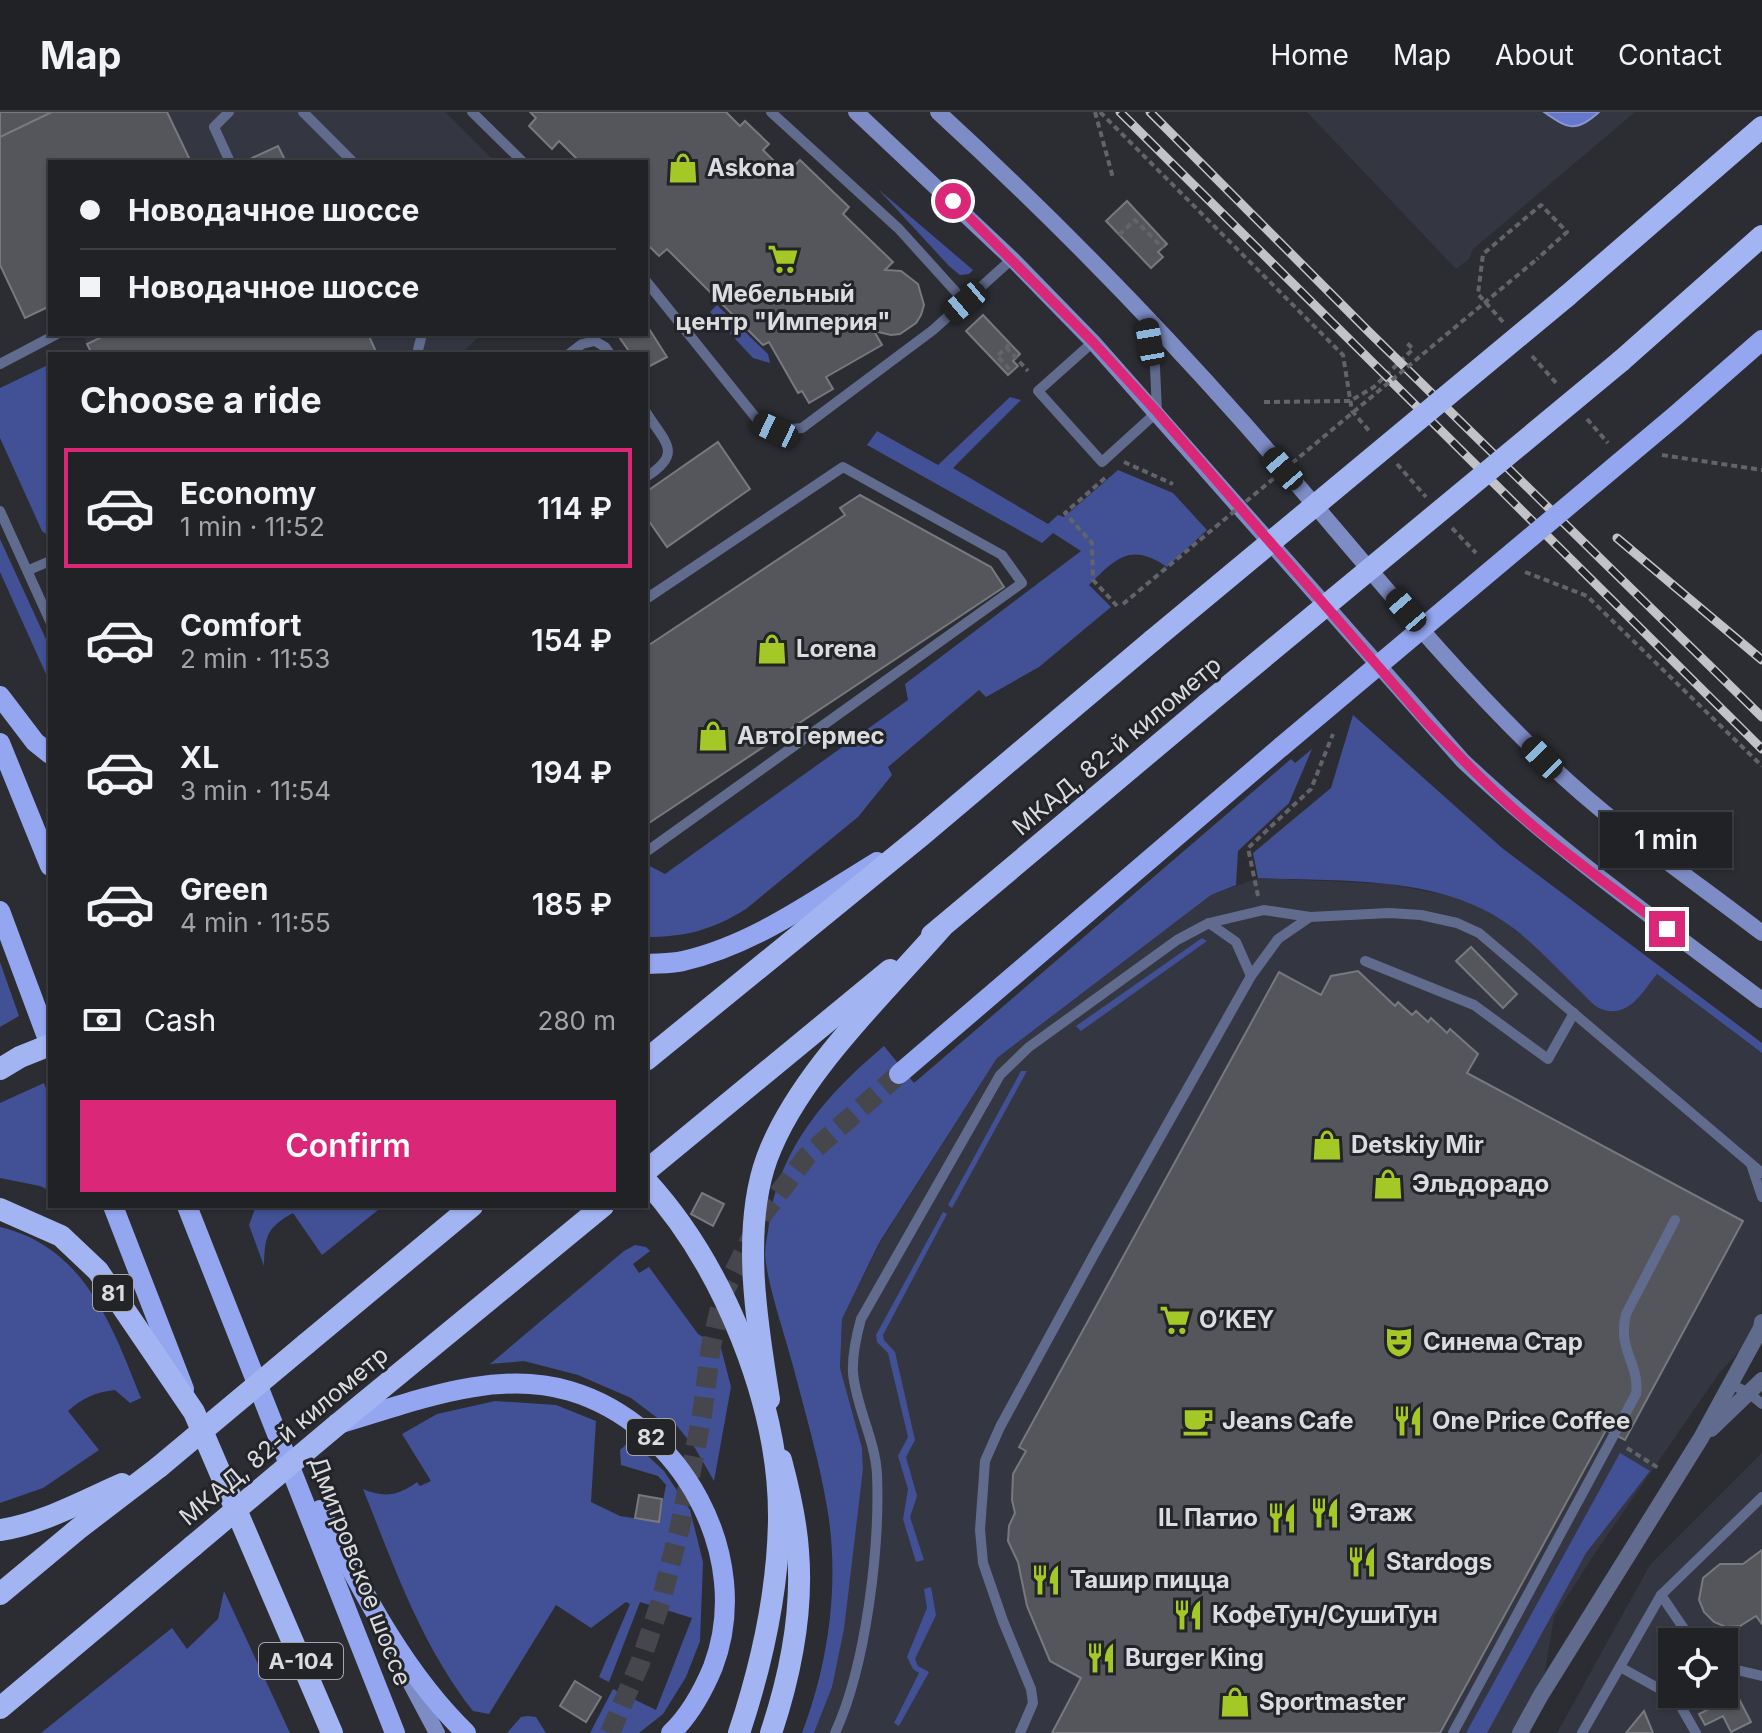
<!DOCTYPE html>
<html lang="en">
<head>
<meta charset="utf-8">
<style>
  :root { --surface:#212226; --page:#292a2e; --text:#f1f3f6; --muted:#a2a4a7; --line:#3e3f43; --accent:#db2777 }
  body { margin:0; font-family:Inter,sans-serif; background:var(--page); color:var(--text); height:100vh; display:flex; flex-direction:column; font-size:30px; white-space:nowrap }
  * { box-sizing:border-box; margin:0 }
  p { font-size:26px; color:var(--muted) }
  .icon { flex:none; width:44px; height:44px; fill:none; stroke:currentColor; stroke-width:2; stroke-linecap:round; stroke-linejoin:round }
  .map { position:relative; flex:1; overflow:hidden }
  .sheet { position:absolute; left:48px; top:240px; width:600px; height:856px; display:flex; flex-direction:column; background:var(--surface); border-radius:0px; box-shadow:0 2px 6px #0004,0 0 0 2px var(--line) }
  .sheet>* { flex:none }
  .banner { position:absolute; left:48px; top:48px; width:600px; height:176px; border-radius:0px; box-shadow:0 2px 6px #0004,0 0 0 2px var(--line); display:grid; align-content:center; height:176px; padding:0 32px; background:var(--surface) }
  .buttons { position:absolute; left:1658px; top:1516px; display:grid; gap:16px }
  .buttons a { display:grid; place-items:center; width:80px; height:80px; border-radius:0px; background:var(--surface); box-shadow:0 2px 6px #0004,0 0 0 2px var(--line); font-size:40px }
  .end { position:absolute; width:36px; height:36px; margin:-18px; border:10px solid #db2777; background:#fff; box-shadow:0 0 0 4px #fff }
  .from { border-radius:50% }
  .bubble { position:absolute; height:56px; border-radius:0px; background:var(--surface); box-shadow:0 2px 6px #0004,0 0 0 2px var(--line); font-size:26px; font-weight:600; line-height:56px; text-align:center }
  .car { position:absolute; width:24px; height:48px; margin:-24px -12px; border-radius:10px; box-shadow:0 0 6px 2px #0007; background:linear-gradient(#222 24%,#8ab4d8 0 40%,#222 0 76%,#8ab4d8 0 86%,#222 0) }
  .banner b { display:flex; align-items:center; gap:28px; height:76px; font-size:30px }
  .banner b+b { border-top:2px solid var(--line) }
  .banner i { width:20px; height:20px; background:var(--text) }
  ul { padding:0; list-style:none }
  li { display:flex; align-items:center; gap:24px; height:120px; margin:0 16px 12px; padding:0 16px; border:4px solid transparent; border-radius:0px }
  li div { flex:1 }
  li b { display:block; font-size:30px }
  li em { font-style:normal; font-weight:600 }
  li.active { border-color:var(--accent) }
  li>.icon { width:72px; height:72px; stroke-width:1.5 }
  h2 { padding:0 32px; font-size:36px; line-height:96px }
  .pay { display:flex; align-items:center; gap:20px; height:88px; padding:0 32px; font-size:30px }
  .pay p { margin-inline-start:auto }
  .cta { display:flex; gap:16px; margin-top:auto; padding:16px 32px }
  .cta a { flex:1; height:92px; border-radius:0px; background:var(--accent); color:#fff; font-size:32px; font-weight:600; line-height:92px; text-align:center }
  header { display:flex; align-items:center; gap:48px; box-sizing:border-box; height:112px; padding:0 40px; background:var(--surface); border-bottom:2px solid var(--line) }
  header strong { font-size:38px }
  nav { display:flex; gap:44px; margin-inline-start:auto; font-size:28px }
  .map>svg:first-child { display:block }
</style>
</head>
<body>
<header>
<strong>Map</strong>
<nav><a>Home</a><a>Map</a><a>About</a><a>Contact</a></nav>
</header>
<div class="map">
<svg width="1762" height="1621" viewBox="0 0 1762 1621">
  <rect width="100%" height="100%" fill="#2c2d32"/>
  <g fill="#343742" fill-rule="evenodd">
    <polygon points="0,0 445,0 495,50 50,50 50,194 25,206"/>
    <polygon points="1307,0 1635,0 1473,137 1469,147 1456,157"/>
    <polygon points="82,222 481,222 461,242 92,242"/>
    <polygon points="1258,766 1390,772 1454,785 1497,803 1529,828 1657,862 1762,941 1761,1216 1720,1260 1595,1441 1554,1505 1541,1583 1520,1621 814,1621 832,1575 863,1357 862,1336 840,1256 842,1207 880,1131 997,946 1211,783"/>
    <path d="M1762,1341V1621H1557L1650,1453ZM1672,1530H1724V1582H1672Z"/>
  </g>
  <g fill="#425095">
    <polygon points="878,77 973,158 969,162 960,163 949,154"/>
    <polygon points="717,193 768,242 770,251 753,246 710,200"/>
    <polygon points="50,252 50,425 42,419 0,326 0,276"/>
    <path d="M1010,285L1021,288L953,356L1048,412L1058,403L1064,405L1118,358L1173,381L1207,418L1167,455C1131,430 1116,446 1089,473L1111,495L1039,555L986,585L979,578L888,655L892,663L858,705L746,797C712,818 686,825 646,825V752L665,762L908,588L905,572L1081,439L1053,421L1042,431L867,333L877,319L938,353Z"/>
    <polygon points="0,427 50,536 50,571 0,460"/>
    <path d="M1353,603L1502,736L1762,931V941L1657,862C1642,880 1629,907 1601,897C1593,894 1585,883 1578,877C1558,857 1538,836 1516,818C1445,762 1344,770 1258,766L1253,741L1331,676Z"/>
    <path d="M1312,637L1289,691L1238,739L1236,773L1211,783L997,946L879,1131L842,1207L840,1256L862,1336L863,1357L844,1517L832,1575L814,1621H802C829,1551 840,1469 827,1395C819,1348 805,1300 793,1254C785,1223 767,1172 765,1142C765,1132 768,1122 769,1112C778,1036 828,981 884,934L914,971L1291,647L1295,651Z"/>
    <polygon points="1202,826 1207,829 1081,919 1076,914"/>
    <polygon points="0,850 19,904 0,915"/>
    <polygon points="1021,959 1027,959 952,1096 948,1093"/>
    <polygon points="44,971 50,987 50,1079 40,1074 0,1066 0,991"/>
    <path d="M256,1094H383L322,1143L293,1101C266,1116 265,1124 264,1154L249,1113Z"/>
    <polygon points="943,1100 947,1102 883,1223 884,1228 895,1240 915,1328 906,1345 917,1384 910,1405 924,1448 916,1450 903,1407 908,1377 898,1344 908,1325 888,1241 877,1230 876,1223"/>
    <path d="M0,1115C85,1135 112,1214 141,1286L130,1291L115,1278C96,1280 82,1286 68,1299L99,1338L43,1376L0,1391Z"/>
    <polygon points="635,1133 646,1135 650,1139 633,1152 639,1161 649,1155 698,1222 721,1236 731,1275 714,1369 695,1336 672,1308 664,1311 631,1286 578,1263 524,1249 490,1252 624,1139"/>
    <path d="M495,1289L556,1293L596,1309L591,1390L620,1404L659,1410L666,1373L658,1364L621,1353L620,1338L631,1328L664,1359L690,1398L703,1450L700,1529L686,1565L663,1602L639,1621H590L613,1577L656,1598L692,1506L640,1490L609,1570L599,1565L630,1492L626,1490L591,1516L556,1493L489,1602L473,1599C421,1533 394,1454 363,1377C384,1386 398,1384 417,1370L420,1374L431,1369L402,1322L437,1302Z"/>
    <polygon points="1620,1341 1650,1359 1586,1441 1487,1621 1466,1621"/>
    <polygon points="931,1475 936,1503 915,1547 918,1554 929,1560 899,1614 894,1611 919,1561 913,1557 907,1545 927,1496 924,1477"/>
    <polygon points="224,1479 290,1621 41,1621 172,1516 187,1537 218,1507"/>
    <polygon points="528,1604 536,1605 546,1621 507,1621 521,1605"/>
  </g>
  <path fill="#6678cb" stroke="#8996d1" stroke-width="2" d="M1544,0H1599C1576,21 1568,17 1544,0Z"/>
  <g fill="#54565b" stroke="#78797f" stroke-width="2">
    <polygon points="0,0 52,0 0,25"/>
    <polygon points="52,0 167,0 191,50 50,50 50,194 25,206 0,153 0,25"/>
    <polygon points="530,0 726,0 740,14 745,9 769,32 763,38 787,62 800,48 849,95 843,102 893,150 885,158 901,159 918,172 924,193 921,203 916,211 900,222 891,223 874,219 882,233 826,265 833,277 809,291 802,279 798,281 769,230 763,233 667,137 659,144 646,131 646,50 580,50 559,29 552,37 529,14 536,6"/>
    <polygon points="278,34 286,50 254,50 252,46"/>
    <polygon points="1127,89 1167,132 1158,140 1163,145 1151,156 1106,109"/>
    <polygon points="983,203 1020,242 1013,249 1018,254 1008,263 966,219"/>
    <polygon points="646,212 667,245 646,256 646,242 631,242 617,222 646,222"/>
    <polygon points="108,222 368,222 377,242 92,242 87,232"/>
    <polygon points="718,330 750,377 667,435 646,405 646,380"/>
    <polygon points="860,383 991,455 1004,475 646,713 646,535 845,403 840,396"/>
    <polygon points="1471,835 1517,882 1503,896 1456,849"/>
    <polygon points="1358,859 1395,894 1398,890 1412,903 1416,899 1428,910 1431,906 1447,921 1450,917 1478,942 1467,961 1743,1109 1625,1328 1606,1318 1440,1621 1052,1621 1081,1566 1050,1549 1027,1494 1018,1450 1008,1429 1009,1414 1015,1401 1012,1388 1013,1362 1026,1339 1019,1335 1279,860 1321,883 1331,864"/>
    <polygon points="702,1081 724,1092 713,1114 691,1102"/>
    <polygon points="639,1383 662,1387 659,1410 635,1406"/>
    <polygon points="1762,1438 1762,1512 1756,1504 1740,1514 1726,1515 1714,1510 1704,1500 1699,1488 1703,1466 1720,1452 1743,1452"/>
    <polygon points="575,1569 601,1585 586,1610 560,1594"/>
    <polygon points="1737,1583 1751,1610 1731,1620 1723,1604 1705,1613 1699,1602"/>
    <polygon points="1644,1599 1653,1621 1626,1621"/>
  </g>
  <g fill="none" stroke-linecap="round" stroke-linejoin="round">
    <polyline stroke="#46474c" stroke-width="20" stroke-dasharray="20 10" stroke-linecap="butt" points="610,1621 640,1551 661,1489 680,1415 702,1303 711,1234 724,1180 763,1102 807,1044 899,962"/>
    <g stroke="#636469" stroke-width="4" stroke-dasharray="6 4" stroke-linecap="butt">
      <polyline points="1095,0 1113,66"/>
      <polyline points="1100,0 1343,243 1352,299 1371,321"/>
      <polyline points="1119,123 1135,108 1163,136"/>
      <polyline points="1503,210 1478,182 1483,142 1541,93 1567,120 1537,147"/>
      <polyline points="1010,232 997,244 1012,260"/>
      <polyline points="1006,235 1028,259"/>
      <polyline points="1532,244 1558,273"/>
      <polyline points="1264,290 1350,289 1374,275 1413,237 1405,229"/>
      <polyline points="1587,307 1608,331"/>
      <polyline points="1662,343 1762,358"/>
      <polyline points="1124,350 1173,372"/>
      <polyline points="1397,352 1426,385"/>
      <polyline points="1105,366 1065,401 1092,431 1093,468 1119,496"/>
      <polyline points="1452,416 1476,441"/>
      <polyline points="1525,460 1587,484 1762,654"/>
      <polyline points="1258,784 1248,736 1311,677 1333,622"/>
      <polyline points="1627,1336 1660,1357"/>
    </g>
    <g stroke="#616b8e" stroke-width="10">
      <polyline points="229,0 214,15 230,50"/>
      <polyline points="303,0 353,50"/>
      <polyline points="472,0 523,50"/>
      <polyline points="771,0 899,117 965,190"/>
      <path d="M646,169L760,311C775,318 785,318 802,316L933,218L1012,147"/>
      <polyline points="1093,230 1038,279 1102,350 1157,300 1155,255 1146,207"/>
      <polyline points="417,242 422,222"/>
      <polyline points="569,242 582,232 595,229 605,235 610,242"/>
      <polyline points="0,252 57,222"/>
      <path d="M646,300C665,331 684,341 646,365"/>
      <polyline points="0,399 50,509"/>
      <polyline points="29,458 50,449"/>
      <polyline points="646,487 843,355 1002,443 1022,471 646,740"/>
      <polyline points="1209,811 1236,830 1251,864"/>
      <polyline points="1365,849 1474,893 1548,947 1574,901"/>
      <polyline points="1751,1052 1762,1085"/>
      <polyline points="1731,1272 1750,1282 1762,1292"/>
      <polyline points="1661,1483 1693,1530"/>
      <polyline points="1620,1555 1676,1586 1696,1621"/>
      <polyline points="1724,1555 1762,1564"/>
      <path d="M835,1621C866,1554 880,1436 877,1362C875,1327 856,1295 853,1261C852,1242 856,1225 861,1207L1000,963L1029,935L1177,828L1209,811L1264,798L1310,805L1389,801L1421,803L1457,811L1479,821L1762,1061"/>
      <polyline points="1020,1621 1033,1591 1031,1577 1003,1509 983,1451 980,1418 985,1349 1000,1315 1097,1137 1251,864 1278,827 1310,805"/>
      <path d="M1453,1621L1636,1282C1640,1251 1617,1239 1626,1202L1675,1108"/>
      <polyline points="1582,1621 1661,1483 1762,1385"/>
    </g>
    <g stroke="#616b8e" stroke-width="16">
      <polyline points="1711,1317 1762,1268"/>
      <polyline points="1520,1621 1541,1583 1701,1326 1761,1216 1762,1210"/>
    </g>
    <g stroke="#7d8cc5" stroke-width="16">
      <path d="M856,0L1012,147L1093,230L1463,649C1556,737 1660,811 1762,888"/>
      <path d="M938,0C1045,98 1147,202 1243,310C1343,423 1436,544 1545,648C1611,712 1689,765 1762,821"/>
      <polyline points="404,1559 437,1621"/>
    </g>
    <g stroke="#93a6ef" stroke-width="20">
      <polyline points="0,584 35,630 50,642"/>
      <polyline points="0,631 50,754"/>
      <polyline points="0,799 50,933"/>
      <path d="M646,852C658,851 672,852 683,849C754,833 816,787 877,750"/>
      <polyline points="899,962 1281,635"/>
      <polyline points="113,1094 184,1277"/>
      <polyline points="187,1094 395,1621"/>
      <path d="M338,1312C411,1291 493,1256 570,1279C681,1312 755,1444 713,1555C703,1579 690,1603 671,1621"/>
      <path d="M320,1398C361,1476 402,1559 466,1621"/>
    </g>
    <g stroke="#a2b4f2" stroke-width="22">
      <polyline points="1567,184 1762,15"/>
      <polyline points="1621,249 1762,124"/>
      <polyline points="932,823 1207,592"/>
      <polyline points="646,948 922,723 1153,528"/>
      <polyline points="0,957 20,945 50,933"/>
      <polyline points="646,1059 890,858"/>
      <polyline points="0,1097 61,1124 98,1159 194,1300 332,1621"/>
      <polyline points="306,1232 472,1094"/>
      <path d="M769,1287C757,1214 741,1117 767,1046C798,962 884,882 942,815"/>
      <polyline points="338,1312 603,1094"/>
      <path d="M0,1418C42,1412 83,1389 122,1372"/>
      <polyline points="0,1482 78,1417 159,1355"/>
      <polyline points="0,1596 193,1434"/>
      <path d="M771,1621C790,1564 803,1499 798,1439C796,1408 789,1378 781,1348"/>
    </g>
    <g stroke="#c2c3c7" stroke-width="9">
      <g id="rail">
        <polyline points="1120,0 1762,637"/>
        <polyline points="1150,0 1367,218 1762,605"/>
        <polyline points="1617,426 1762,548"/>
      </g>
    </g>
    <use href="#rail" stroke="#222428" stroke-width="6" stroke-dasharray="18" stroke-linecap="butt"/>
    <polyline stroke="#636469" stroke-width="4" stroke-dasharray="6 4" stroke-linecap="butt" points="1123,492 1537,147"/>
    <polyline stroke="#93a6ef" stroke-width="20" points="1281,635 1675,304 1762,228"/>
    <g stroke="#a2b4f2" stroke-width="22">
      <polyline points="1153,528 1567,184"/>
      <polyline points="1207,592 1621,249"/>
      <path d="M646,1069C723,1153 780,1292 779,1407C778,1480 762,1552 739,1621"/>
      <polyline points="159,1355 306,1232"/>
      <polyline points="193,1434 338,1312"/>
    </g>
  </g>
  <g fill="none" stroke-linecap="round" stroke-linejoin="round">
    <path stroke="#db2777" stroke-width="10" d="M953,89L1093,230L1157,300L1423,606C1450,635 1477,663 1506,690C1556,736 1613,776 1667,817"/>
  </g>
  <defs>
    <g id="shop-bare" transform="scale(2.4)"><path d="M-5-2.5h2.3a2.7 3.5 0 0 1 5.4 0H5L5.5 6h-11ZM-1.5-2.5h3a1.5 2.3 0 0 0-3 0Z" fill="#a4c825" stroke="#222428" stroke-width="2.5" paint-order="stroke"/></g>
    <g id="supermarket-bare" transform="scale(2.4)"><path d="M-6-5.5h2.5l.6 2H6L4.5 2H-2.5L-4.4-4H-6ZM-1.5 3.2a1.3 1.3 0 1 0 .1 0ZM3 3.2a1.3 1.3 0 1 0 .1 0Z" fill="#a4c825" stroke="#222428" stroke-width="2.5" paint-order="stroke"/></g>
    <g id="theatre-bare" transform="scale(2.4)"><path d="M-5-5.5Q0-4 5-5.5V0Q5 5 0 6Q-5 5-5 0ZM-3.3-2.5H-1v1.5H-3.3ZM1-2.5H3.3v1.5H1ZM-2.8 1Q0 5.5 2.8 1Z" fill="#a4c825" stroke="#222428" stroke-width="2.5" paint-order="stroke"/></g>
    <g id="cafe-bare" transform="scale(2.4)"><path d="M-5.5-4.5H6V0H3Q3 3.5 0 3.5H-2.5Q-5.5 3.5-5.5 0ZM3-3.2v2h1.7v-2ZM-6 4.5H4V6H-6Z" fill="#a4c825" stroke="#222428" stroke-width="2.5" paint-order="stroke"/></g>
    <g id="restaurant-bare" transform="scale(2.4)"><path d="M-5-6h1v4h1v-4h1v4h1v-4h1v5L-1.5 .5V6h-2V.5L-5-1ZM5-6V6H3V1.5H1.5Q1.5-4 5-6Z" fill="#a4c825" stroke="#222428" stroke-width="2.5" paint-order="stroke"/></g>
  </defs>
  <g fill-rule="evenodd">
    <use href="#shop-bare" x="683" y="56"/>
    <use href="#supermarket-bare" x="783" y="147"/>
    <use href="#shop-bare" x="772" y="537"/>
    <use href="#shop-bare" x="713" y="624"/>
    <use href="#shop-bare" x="1327" y="1033"/>
    <use href="#shop-bare" x="1388" y="1072"/>
    <use href="#supermarket-bare" x="1175" y="1208"/>
    <use href="#theatre-bare" x="1399" y="1230"/>
    <use href="#cafe-bare" x="1198" y="1309"/>
    <use href="#restaurant-bare" x="1408" y="1309"/>
    <use href="#restaurant-bare" x="1325" y="1401"/>
    <use href="#restaurant-bare" x="1282" y="1406"/>
    <use href="#restaurant-bare" x="1362" y="1450"/>
    <use href="#restaurant-bare" x="1046" y="1468"/>
    <use href="#restaurant-bare" x="1188" y="1503"/>
    <use href="#restaurant-bare" x="1101" y="1546"/>
    <use href="#shop-bare" x="1235" y="1590"/>
  </g>
  <g text-anchor="middle" stroke-width="6" stroke-linejoin="round" paint-order="stroke">
    <g fill="#222428" stroke="#a4a5a8" stroke-width="2">
      <rect x="93" y="1163" width="40" height="36" rx="6"/>
      <rect x="627" y="1307" width="48" height="36" rx="6"/>
      <rect x="259" y="1531" width="84" height="36" rx="6"/>
    </g>
    <g font-size="22" font-weight="bold" fill="#dbdcdf">
      <text x="113" y="1189">81</text>
      <text x="651" y="1333">82</text>
      <text x="301" y="1557">А-104</text>
    </g>
    <g font-size="24" font-weight="bold" fill="#dbdcdf" stroke="#222428" text-anchor="start">
      <text x="707" y="64">Askona</text>
      <text x="783" y="190" text-anchor="middle">Мебельный<tspan x="783" dy="28">центр "Империя"</tspan></text>
      <text x="796" y="545">Lorena</text>
      <text x="737" y="632">АвтоГермес</text>
      <text x="1351" y="1041">Detskiy Mir</text>
      <text x="1412" y="1080">Эльдорадо</text>
      <text x="1199" y="1216">O’KEY</text>
      <text x="1423" y="1238">Синема Стар</text>
      <text x="1222" y="1317">Jeans Cafe</text>
      <text x="1432" y="1317">One Price Coffee</text>
      <text x="1349" y="1409">Этаж</text>
      <text x="1258" y="1414" text-anchor="end">IL Патио</text>
      <text x="1386" y="1458">Stardogs</text>
      <text x="1070" y="1476">Ташир пицца</text>
      <text x="1212" y="1511">КофеТун/СушиТун</text>
      <text x="1125" y="1554">Burger King</text>
      <text x="1259" y="1598">Sportmaster</text>
    </g>
    <g font-size="24" fill="#dbdcdf" stroke="#222428">
      <text transform="translate(1117 634) rotate(-40)" y="8">МКАД, 82-й километр</text>
      <text transform="translate(284 1324) rotate(-40)" y="8">МКАД, 82-й километр</text>
      <text transform="translate(360 1459) rotate(69)" y="8">Дмитровское шоссе</text>
    </g>
  </g>
</svg>
<div class="buttons">
<a><svg class="icon" aria-label="locate" viewBox="0 0 24 24"><circle cx="12" cy="12" r="6"/><path d="M12 2v4M12 18v4M2 12h4M18 12h4"/></svg></a>
</div>
<i class="end from" style="left:953px;top:89px"></i>
<i class="end" style="left:1667px;top:817px"></i>
<div class="bubble" style="left:1600px;top:700px;width:132px">1 min</div>
<i class="car" style="left:965px;top:190px;rotate:230deg"></i>
<i class="car" style="left:1150px;top:230px;rotate:350deg"></i>
<i class="car" style="left:775px;top:318px;rotate:295deg"></i>
<i class="car" style="left:1283px;top:357px;rotate:319deg"></i>
<i class="car" style="left:1406px;top:498px;rotate:319deg"></i>
<i class="car" style="left:1542px;top:646px;rotate:316deg"></i>
<div class="banner">
<b><i class="from"></i>Новодачное шоссе</b>
<b><i></i>Новодачное шоссе</b>
</div>
<section class="sheet">
<h2>Choose a ride</h2>
<ul>
<li class="active"><svg class="icon" aria-label="car" viewBox="0 0 24 24"><path d="M5 17H2v-5l4-1 3-4h7l3 4 3 1v5h-3M9 17h6M6 11h13"/><circle cx="7" cy="17" r="2"/><circle cx="17" cy="17" r="2"/></svg><div><b>Economy</b><p>1 min · 11:52</p></div><em>114 ₽</em></li>
<li><svg class="icon" aria-label="car" viewBox="0 0 24 24"><path d="M5 17H2v-5l4-1 3-4h7l3 4 3 1v5h-3M9 17h6M6 11h13"/><circle cx="7" cy="17" r="2"/><circle cx="17" cy="17" r="2"/></svg><div><b>Comfort</b><p>2 min · 11:53</p></div><em>154 ₽</em></li>
<li><svg class="icon" aria-label="car" viewBox="0 0 24 24"><path d="M5 17H2v-5l4-1 3-4h7l3 4 3 1v5h-3M9 17h6M6 11h13"/><circle cx="7" cy="17" r="2"/><circle cx="17" cy="17" r="2"/></svg><div><b>XL</b><p>3 min · 11:54</p></div><em>194 ₽</em></li>
<li><svg class="icon" aria-label="car" viewBox="0 0 24 24"><path d="M5 17H2v-5l4-1 3-4h7l3 4 3 1v5h-3M9 17h6M6 11h13"/><circle cx="7" cy="17" r="2"/><circle cx="17" cy="17" r="2"/></svg><div><b>Green</b><p>4 min · 11:55</p></div><em>185 ₽</em></li>
</ul>
<div class="pay"><svg class="icon" aria-label="cash" viewBox="0 0 24 24"><path d="M3 7h18v10H3z"/><circle cx="12" cy="12" r="2"/></svg>Cash<p>280 m</p></div>
<div class="cta"><a>Confirm</a></div>
</section>
</div>
</body>
</html>
